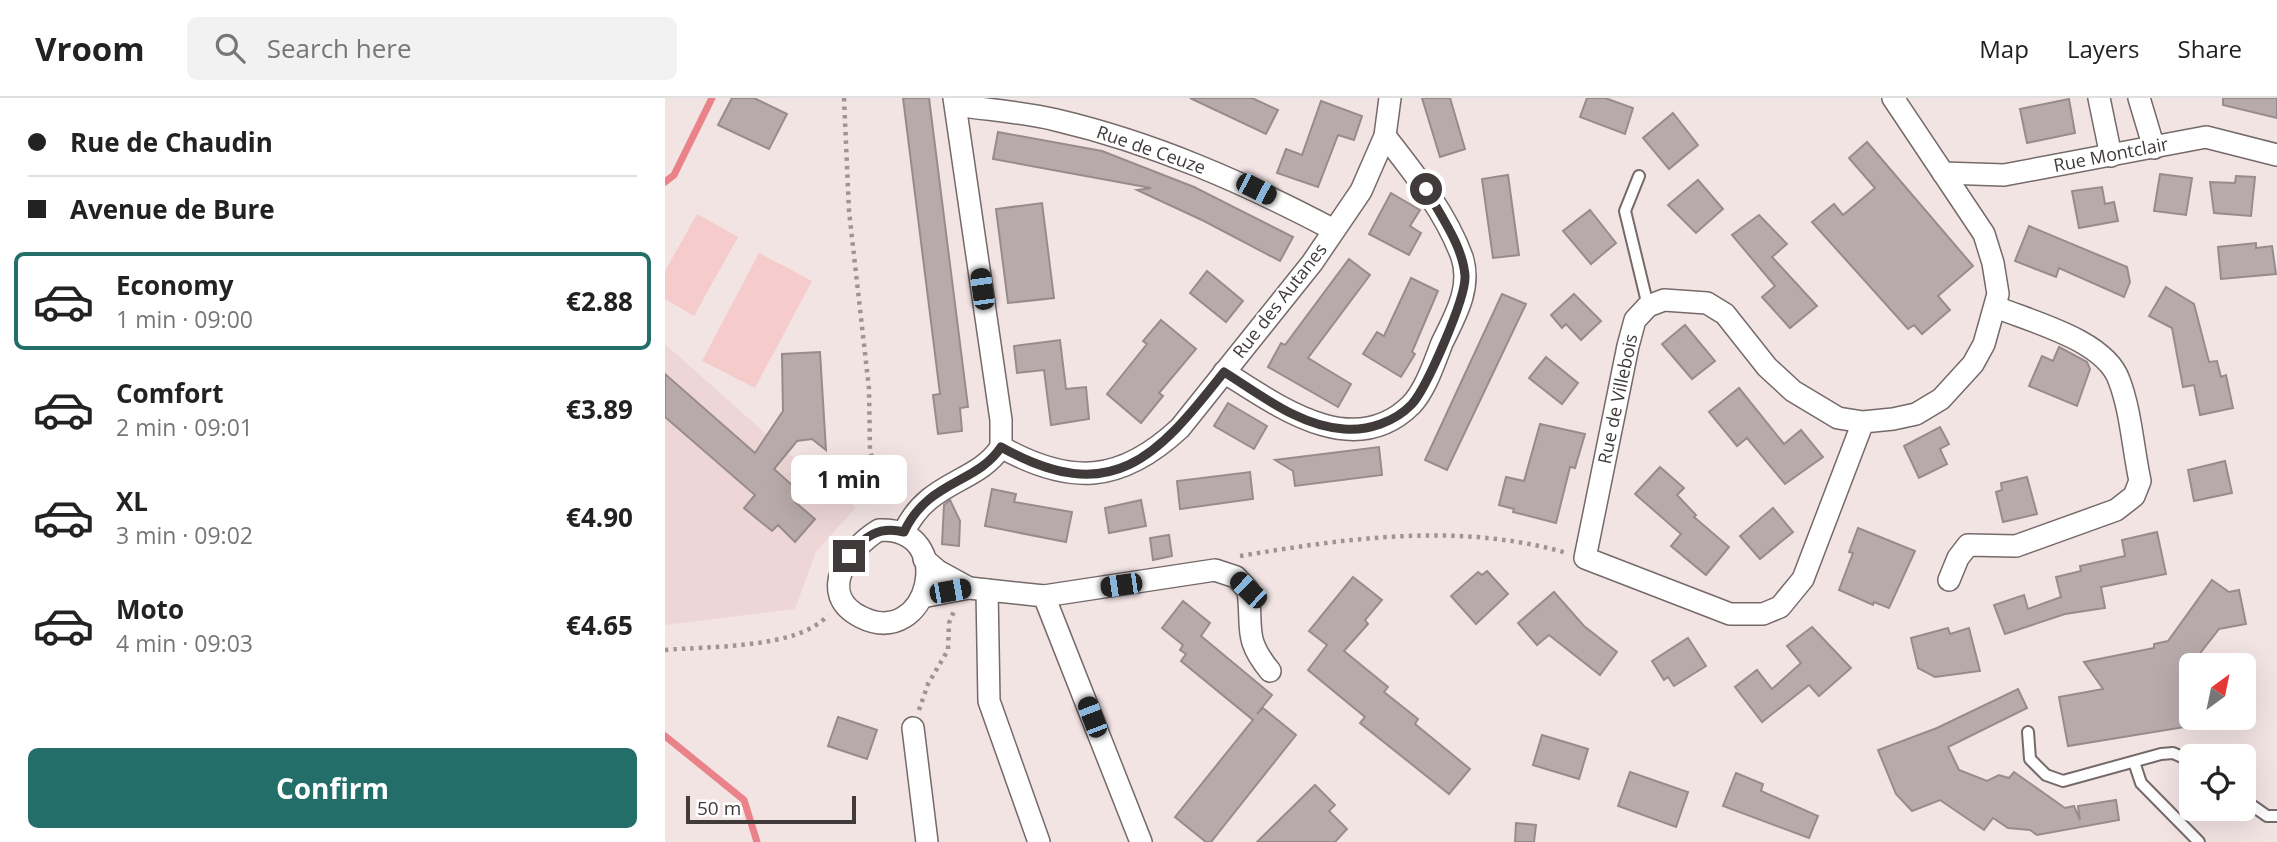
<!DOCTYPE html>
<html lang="en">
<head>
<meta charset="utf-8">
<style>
  :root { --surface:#fff; --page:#f2f2f2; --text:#222; --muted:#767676; --line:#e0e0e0; --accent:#236e69 }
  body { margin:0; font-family:"Open Sans",sans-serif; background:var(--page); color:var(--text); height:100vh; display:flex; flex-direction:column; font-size:26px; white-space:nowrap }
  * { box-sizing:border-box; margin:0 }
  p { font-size:23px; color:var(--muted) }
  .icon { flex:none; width:38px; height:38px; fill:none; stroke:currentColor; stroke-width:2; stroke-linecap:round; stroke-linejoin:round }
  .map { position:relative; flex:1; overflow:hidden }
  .sheet { display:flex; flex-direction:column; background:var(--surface); width:665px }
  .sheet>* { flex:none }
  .hud { display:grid; align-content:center; height:154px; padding:0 28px; background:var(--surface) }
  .needle { width:46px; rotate:33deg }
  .tools { position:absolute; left:1514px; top:555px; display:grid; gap:14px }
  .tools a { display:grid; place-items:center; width:77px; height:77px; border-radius:10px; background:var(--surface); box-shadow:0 7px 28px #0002; font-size:35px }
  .scale { position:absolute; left:21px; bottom:18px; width:170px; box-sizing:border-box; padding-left:7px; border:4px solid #403a3a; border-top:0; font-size:19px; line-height:24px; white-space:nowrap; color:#403a3a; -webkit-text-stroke:5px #fff; paint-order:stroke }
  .end { position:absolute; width:32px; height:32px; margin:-16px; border:9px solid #403a3a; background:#fff; box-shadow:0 0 0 4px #fff }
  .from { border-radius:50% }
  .bubble { position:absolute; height:49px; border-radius:10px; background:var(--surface); box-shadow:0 7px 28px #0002; font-size:23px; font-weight:700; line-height:49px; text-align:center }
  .car { position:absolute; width:21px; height:42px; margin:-21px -10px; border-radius:9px; box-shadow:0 0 5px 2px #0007; background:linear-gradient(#222 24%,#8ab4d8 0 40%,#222 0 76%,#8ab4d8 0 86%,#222 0) }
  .hud b { display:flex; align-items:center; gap:24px; height:66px; font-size:26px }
  .hud b+b { border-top:2px solid var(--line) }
  .hud i { width:18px; height:18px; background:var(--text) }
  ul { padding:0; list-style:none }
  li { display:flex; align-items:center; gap:21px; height:98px; margin:0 14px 10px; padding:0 14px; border:4px solid transparent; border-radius:10px }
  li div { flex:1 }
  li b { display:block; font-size:26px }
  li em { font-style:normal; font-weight:700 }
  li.on { border-color:var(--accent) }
  li>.icon { width:63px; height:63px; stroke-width:1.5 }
  .cta { display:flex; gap:14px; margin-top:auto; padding:14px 28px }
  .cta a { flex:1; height:80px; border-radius:10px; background:var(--accent); color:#fff; font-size:28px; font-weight:700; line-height:80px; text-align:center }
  header { display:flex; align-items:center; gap:42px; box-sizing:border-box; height:98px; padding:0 35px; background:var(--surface); border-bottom:2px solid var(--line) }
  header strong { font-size:33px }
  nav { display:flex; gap:38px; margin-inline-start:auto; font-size:24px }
  .search { width:490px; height:63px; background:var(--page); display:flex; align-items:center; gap:18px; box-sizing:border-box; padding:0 24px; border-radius:10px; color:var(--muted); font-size:26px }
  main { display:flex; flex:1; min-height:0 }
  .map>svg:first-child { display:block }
</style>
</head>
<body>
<header>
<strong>Vroom</strong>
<div class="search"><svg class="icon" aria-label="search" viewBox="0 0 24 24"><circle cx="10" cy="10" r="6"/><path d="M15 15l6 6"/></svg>Search here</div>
<nav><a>Map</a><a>Layers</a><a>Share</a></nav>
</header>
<main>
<section class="sheet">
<div class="hud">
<b><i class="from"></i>Rue de Chaudin</b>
<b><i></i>Avenue de Bure</b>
</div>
<ul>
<li class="on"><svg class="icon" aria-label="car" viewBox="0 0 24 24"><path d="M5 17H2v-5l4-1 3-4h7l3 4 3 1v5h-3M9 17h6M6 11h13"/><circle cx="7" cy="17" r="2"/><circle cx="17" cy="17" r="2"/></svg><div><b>Economy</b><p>1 min · 09:00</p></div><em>€2.88</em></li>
<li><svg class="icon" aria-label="car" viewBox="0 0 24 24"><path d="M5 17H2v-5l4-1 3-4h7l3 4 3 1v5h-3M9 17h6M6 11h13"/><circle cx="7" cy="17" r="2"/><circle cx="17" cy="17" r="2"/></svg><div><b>Comfort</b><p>2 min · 09:01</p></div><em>€3.89</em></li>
<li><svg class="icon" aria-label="car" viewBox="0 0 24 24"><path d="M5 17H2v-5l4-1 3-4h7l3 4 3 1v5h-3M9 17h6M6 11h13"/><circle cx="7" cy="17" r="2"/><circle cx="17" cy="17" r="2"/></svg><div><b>XL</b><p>3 min · 09:02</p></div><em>€4.90</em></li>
<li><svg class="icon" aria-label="car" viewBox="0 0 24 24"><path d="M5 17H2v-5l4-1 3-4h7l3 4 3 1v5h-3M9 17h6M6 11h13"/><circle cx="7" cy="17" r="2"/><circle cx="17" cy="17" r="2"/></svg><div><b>Moto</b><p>4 min · 09:03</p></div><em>€4.65</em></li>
</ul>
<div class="cta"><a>Confirm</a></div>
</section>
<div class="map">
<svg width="1612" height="744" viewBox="0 0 1612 744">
  <rect width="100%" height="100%" fill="#f3e4e4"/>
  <polygon fill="#eed6d7" points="0,246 118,351 191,409 151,454 130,511 0,527"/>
  <g fill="#f5cbcc">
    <polygon points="32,116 73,139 29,218 0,201 0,173"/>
    <polygon points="94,155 147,183 90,290 37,263"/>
  </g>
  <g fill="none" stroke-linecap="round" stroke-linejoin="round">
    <g stroke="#e98289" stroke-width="7">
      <polyline points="0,84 9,77 47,0"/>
      <polyline points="0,638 79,702 92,744"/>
    </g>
  </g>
  <g fill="#b8aaaa" stroke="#988b8b" stroke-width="2">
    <polygon points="67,0 89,0 122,16 104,51 53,27"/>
    <polygon points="238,0 264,0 303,309 295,310 297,333 273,336 268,297 275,296"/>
    <polygon points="525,0 587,0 613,12 601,36"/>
    <polygon points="757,0 785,0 800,51 775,59"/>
    <polygon points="922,0 940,0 968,10 960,36 915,19"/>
    <polygon points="1558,0 1612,0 1612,20 1558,7"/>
    <polygon points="1404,1 1410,35 1362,45 1355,11"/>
    <polygon points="656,3 697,18 689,42 673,37 653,89 612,75 621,51 637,57"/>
    <polygon points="1008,15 1033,47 1004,71 978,40"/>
    <polygon points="333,34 437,53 529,89 628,139 615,163 539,123 472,92 486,90 328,61"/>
    <polygon points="1202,44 1308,168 1273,198 1285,212 1257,236 1249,227 1243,231 1147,124 1169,106 1178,117 1210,90 1184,60"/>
    <polygon points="1495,76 1527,80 1521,117 1489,113"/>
    <polygon points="843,77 854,157 828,160 817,81"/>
    <polygon points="1571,78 1590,79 1586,118 1549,115 1545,84 1570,85"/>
    <polygon points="1033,82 1058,111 1031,135 1003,107"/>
    <polygon points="1437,89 1440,106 1449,104 1453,123 1414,130 1407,93"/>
    <polygon points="726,95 755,112 745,128 756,135 744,157 704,136"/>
    <polygon points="377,105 389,200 343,205 331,111"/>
    <polygon points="925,112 951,145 926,166 898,133"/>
    <polygon points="1094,117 1122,146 1107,159 1152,208 1125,230 1097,199 1110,188 1067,137"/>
    <polygon points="1364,128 1462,169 1465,184 1459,199 1394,170 1391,179 1350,163"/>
    <polygon points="1591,145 1591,150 1607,148 1611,176 1556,181 1553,149"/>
    <polygon points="684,161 705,177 643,260 686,286 673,309 603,269 616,245 620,247"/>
    <polygon points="542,173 578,203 561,224 525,195"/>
    <polygon points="746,180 773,193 747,254 750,256 736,279 698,256 712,234 719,238"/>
    <polygon points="1501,189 1529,206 1544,264 1552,263 1556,279 1561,277 1568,310 1535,317 1529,287 1518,289 1507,230 1484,218"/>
    <polygon points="837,196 861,206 782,372 760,362"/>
    <polygon points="909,196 936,223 916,242 901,226 897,230 886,217"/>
    <polygon points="496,222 531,251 494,295 498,298 476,325 442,296 482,246 478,243"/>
    <polygon points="1020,227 1050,263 1027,281 997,246"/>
    <polygon points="395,242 401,291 421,289 424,321 386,327 379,272 352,275 349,248"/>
    <polygon points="1394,249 1422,264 1425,271 1412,308 1364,288 1377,258 1388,263"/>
    <polygon points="155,254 161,352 147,341 132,343 109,371 137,396 130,404 150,421 130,444 113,427 107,433 79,410 90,397 0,319 0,276 90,355 118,313 117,256"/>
    <polygon points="881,259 913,285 897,306 864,280"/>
    <polygon points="1074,290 1119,346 1136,332 1158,359 1120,386 1082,340 1072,348 1044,314"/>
    <polygon points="563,305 602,328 589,351 549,328"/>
    <polygon points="875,326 920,336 910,370 905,369 891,425 848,414 849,411 834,407 841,379 859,383"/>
    <polygon points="1275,329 1284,346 1275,351 1282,366 1254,380 1239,348"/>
    <polygon points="714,349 717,377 630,388 628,373 610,362"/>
    <polygon points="1560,363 1567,395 1529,403 1523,372"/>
    <polygon points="995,369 1019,390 1012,397 1031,417 1029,419 1064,449 1041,477 1006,448 1016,436 970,396"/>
    <polygon points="585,374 588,401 515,411 512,383"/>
    <polygon points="1362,379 1372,416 1338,424 1331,394 1337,392 1336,385"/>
    <polygon points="327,391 351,396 349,404 407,414 401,444 320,428"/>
    <polygon points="285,402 295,423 294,448 277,446 279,407"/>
    <polygon points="476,402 481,428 444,435 440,410"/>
    <polygon points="1108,410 1128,434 1095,461 1075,438"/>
    <polygon points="1193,430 1250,453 1224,510 1209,504 1208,507 1174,492 1188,455 1184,454"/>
    <polygon points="1492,434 1501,476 1436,489 1440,510 1400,516 1340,536 1329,507 1359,497 1363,511 1396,499 1391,479 1416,473 1415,468 1460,458 1457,442"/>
    <polygon points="504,437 507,458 488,462 485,440"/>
    <polygon points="822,473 843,496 811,526 786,498 813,474 817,477"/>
    <polygon points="688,479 717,502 700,522 703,526 679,553 723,589 719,594 753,621 750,626 805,671 784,696 695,625 700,619 643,572 662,547 644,533"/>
    <polygon points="1547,482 1564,494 1574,492 1581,526 1554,531 1526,567 1526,628 1403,648 1394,599 1438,591 1419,564 1489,550 1489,546 1503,543"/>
    <polygon points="889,494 919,528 952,554 935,577 884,537 872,547 853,525"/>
    <polygon points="518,503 545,525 536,538 607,597 592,616 598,610 631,637 546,744 541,744 510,719 588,622 516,563 521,556 515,552 518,547 497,530"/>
    <polygon points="1147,529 1186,570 1154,598 1144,587 1097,624 1070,589 1092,572 1107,591 1136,565 1122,548"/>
    <polygon points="1283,530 1285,536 1304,530 1315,573 1270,579 1253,570 1246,540"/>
    <polygon points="1023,540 1041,568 1009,588 1003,579 999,582 987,563"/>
    <polygon points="1353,591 1362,610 1283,649 1294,672 1322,683 1334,677 1344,680 1349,674 1400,710 1409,708 1415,722 1413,708 1451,702 1454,722 1372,737 1365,732 1343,730 1328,720 1319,732 1275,702 1247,713 1231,696 1213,652 1272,630"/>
    <polygon points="173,619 212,632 202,661 163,648"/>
    <polygon points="877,637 923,651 914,681 868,667"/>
    <polygon points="965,674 1023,694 1011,729 953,708"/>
    <polygon points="1071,675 1098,686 1096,693 1153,718 1144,740 1058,708"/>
    <polygon points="650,687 670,707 664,713 682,731 670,744 592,744"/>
    <polygon points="851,725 871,727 869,744 850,744"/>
  </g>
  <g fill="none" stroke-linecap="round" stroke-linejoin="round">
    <g stroke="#756969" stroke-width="14">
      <g id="lane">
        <polyline points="974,78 960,113 983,208"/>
        <polyline points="1363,634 1365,661 1381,677 1398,683 1496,656 1508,655 1526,663"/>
        <polyline points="1469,664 1476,685 1534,744"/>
        <polyline points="1578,701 1602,718 1612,718"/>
      </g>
    </g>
    <g stroke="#756969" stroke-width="24">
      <g id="street">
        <polyline points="1434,0 1446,58"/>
        <polyline points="1474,0 1489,50"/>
        <path d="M291,7C324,12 359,14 391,22C489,45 580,85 669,132"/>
        <polyline points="1278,75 1339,77 1541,39 1612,57"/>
        <path d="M559,274C613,308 688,364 746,307C761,291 769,265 777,245C790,218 807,190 797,159C781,115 749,75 720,38"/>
        <polyline points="1198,324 1138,481 1115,509 1098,516 1065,516 920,460 963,248 970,222 983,208 999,202 1042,205 1060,216 1102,269 1128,293 1173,320 1198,324 1228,321 1251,316 1276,301 1308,266 1319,246 1333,196 1328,165 1319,136 1228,0"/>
        <path d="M336,349C406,388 456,385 515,330L647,165L696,93L720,38L725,0"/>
        <path d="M214,432C294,429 264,553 196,519C150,496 184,450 214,432Z"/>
        <path d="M239,434C263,382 312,386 336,349V322L289,0"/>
        <polyline points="259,461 273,473 304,490"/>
        <path d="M1284,482L1293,460L1303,447L1351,448L1451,412L1469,398L1475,383C1468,351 1466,313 1454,282C1440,242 1367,224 1331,209"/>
        <polyline points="322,492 324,603 374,744"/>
        <path d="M379,498L550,472L571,479L583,492C588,531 578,540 605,573"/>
        <polyline points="257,499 304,490 379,498 476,744"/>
        <polyline points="248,630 262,744"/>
      </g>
    </g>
    <g stroke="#9f9494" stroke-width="4.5" stroke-dasharray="3.5 5" stroke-linecap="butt">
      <polyline points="179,0 184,113 204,291 205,353 222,403 234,401"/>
      <path d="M575,458C684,440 794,424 902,455"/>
      <path d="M0,552C44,548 134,551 163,517"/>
      <polyline points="254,612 263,586 283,552 284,525 289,513"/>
    </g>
    <use href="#lane" stroke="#fff" stroke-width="10"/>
    <use href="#street" stroke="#fff" stroke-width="21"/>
  </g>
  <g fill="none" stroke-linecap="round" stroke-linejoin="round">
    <path stroke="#403a3a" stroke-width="9" d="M184,458C199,438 214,428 239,434C263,382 312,386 336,349C447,411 492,359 559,274C596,297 634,328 679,331C703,333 730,324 747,306C762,289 801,200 800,178C798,148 775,117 761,91"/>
  </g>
  <g text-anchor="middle" stroke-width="5" stroke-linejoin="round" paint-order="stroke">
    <g font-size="18" fill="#403a3a" stroke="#fff">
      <text transform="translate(486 52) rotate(19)" y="6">Rue de Ceuze</text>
      <text transform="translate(1446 57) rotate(-11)" y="6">Rue Montclair</text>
      <text transform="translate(615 203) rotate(-52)" y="6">Rue des Autanes</text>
      <text transform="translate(953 301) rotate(-78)" y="6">Rue de Villebois</text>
    </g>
  </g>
</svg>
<div class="tools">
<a><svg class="needle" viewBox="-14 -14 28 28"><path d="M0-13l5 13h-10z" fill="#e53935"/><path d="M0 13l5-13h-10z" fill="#767676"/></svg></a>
<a><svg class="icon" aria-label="locate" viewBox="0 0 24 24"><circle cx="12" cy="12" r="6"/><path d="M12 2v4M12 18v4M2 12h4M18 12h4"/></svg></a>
</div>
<div class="scale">50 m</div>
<i class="end from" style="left:761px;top:91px"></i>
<i class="end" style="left:184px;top:458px"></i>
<div class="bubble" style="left:126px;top:357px;width:116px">1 min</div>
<i class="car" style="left:591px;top:91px;rotate:117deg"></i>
<i class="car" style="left:317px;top:191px;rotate:352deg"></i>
<i class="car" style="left:456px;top:487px;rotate:262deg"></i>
<i class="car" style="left:583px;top:492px;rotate:314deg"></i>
<i class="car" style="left:285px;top:493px;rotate:80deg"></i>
<i class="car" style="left:427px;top:619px;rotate:339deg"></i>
</div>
</main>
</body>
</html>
